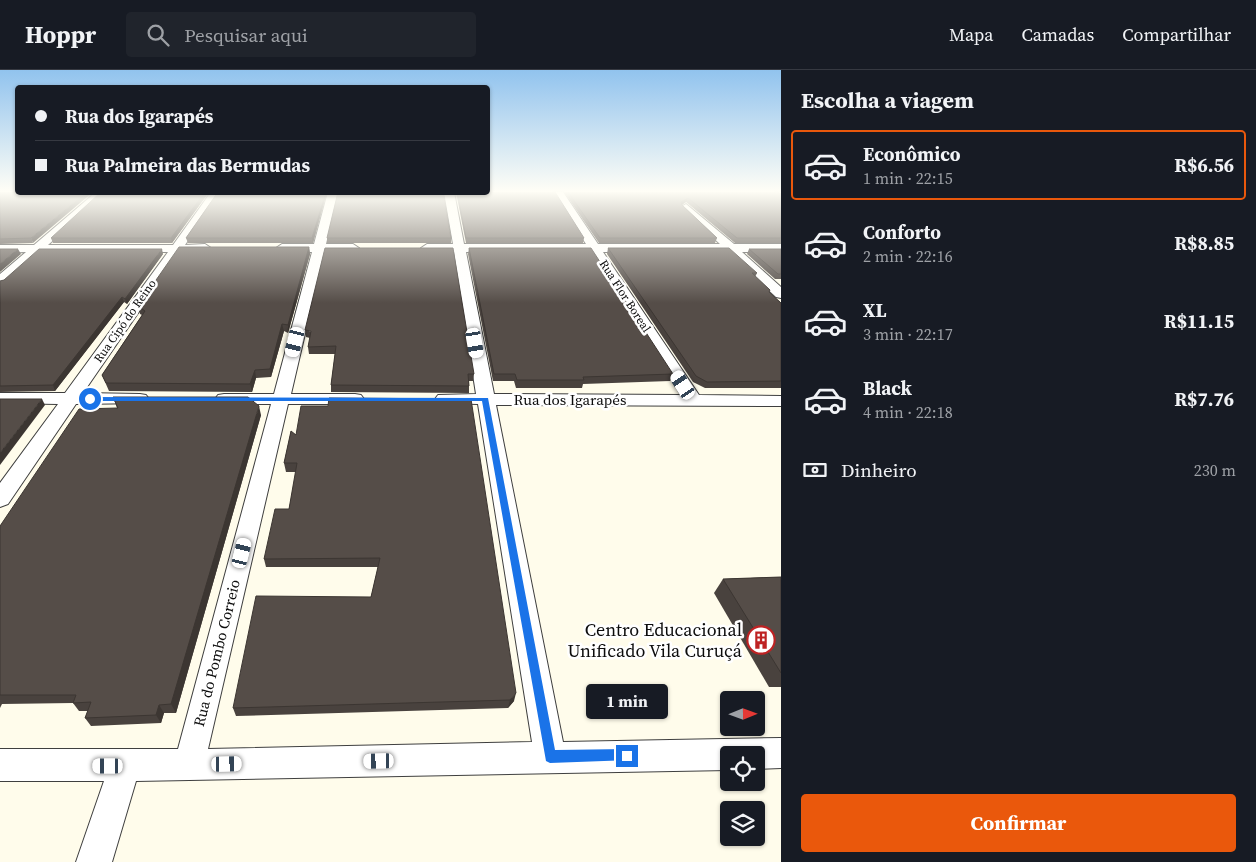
<!DOCTYPE html>
<html lang="pt">
<head>
<meta charset="utf-8">
<style>
  :root { --surface:#171b24; --page:#20242c; --text:#f1f3f6; --muted:#9ea1a6; --line:#363941; --accent:#ea580c }
  body { margin:0; font-family:"Source Serif 4",serif; background:var(--page); color:var(--text); height:100vh; display:flex; flex-direction:column; font-size:19px; white-space:nowrap }
  * { box-sizing:border-box; margin:0 }
  p { font-size:16px; color:var(--muted) }
  .icon { flex:none; width:28px; height:28px; fill:none; stroke:currentColor; stroke-width:2; stroke-linecap:round; stroke-linejoin:round }
  .map { position:relative; flex:1; overflow:hidden }
  .details { display:flex; flex-direction:column; background:var(--surface); width:475px }
  .details>* { flex:none }
  .hud { position:absolute; left:15px; top:15px; width:475px; height:110px; border-radius:5px; box-shadow:0 1px 4px #0004; display:grid; align-content:center; height:110px; padding:0 20px; background:var(--surface) }
  .needle { width:32px; rotate:89deg }
  .tools { position:absolute; left:720px; top:621px; display:grid; gap:10px }
  .tools a { display:grid; place-items:center; width:45px; height:45px; border-radius:5px; background:var(--surface); box-shadow:0 1px 4px #0004; font-size:25px }
  .end { position:absolute; width:22px; height:22px; margin:-11px; border:6px solid #1a73e8; background:#fff; box-shadow:0 0 0 2px #fff }
  .from { border-radius:50% }
  .bubble { position:absolute; height:35px; border-radius:5px; background:var(--surface); box-shadow:0 1px 4px #0004; font-size:16px; font-weight:700; line-height:35px; text-align:center }
  .car { position:absolute; width:15px; height:30px; margin:-15px -8px; border-radius:6px; box-shadow:0 0 4px 1px #0007; background:linear-gradient(#fff 24%,#345 0 40%,#fff 0 76%,#345 0 86%,#fff 0) }
  .hud b { display:flex; align-items:center; gap:18px; height:48px; font-size:19px }
  .hud b+b { border-top:1px solid var(--line) }
  .hud i { width:12px; height:12px; background:var(--text) }
  ul { padding:0; list-style:none }
  li { display:flex; align-items:center; gap:15px; height:70px; margin:0 10px 8px; padding:0 10px; border:2px solid transparent; border-radius:5px }
  li div { flex:1 }
  li b { display:block; font-size:19px }
  li em { font-style:normal; font-weight:700 }
  li.active { border-color:var(--accent) }
  li>.icon { width:45px; height:45px; stroke-width:1.5 }
  h2 { padding:0 20px; font-size:22px; line-height:60px }
  .pay { display:flex; align-items:center; gap:12px; height:55px; padding:0 20px; font-size:19px }
  .pay p { margin-inline-start:auto }
  .cta { display:flex; gap:10px; margin-top:auto; padding:10px 20px }
  .cta a { flex:1; height:58px; border-radius:5px; background:var(--accent); color:#fff; font-size:20px; font-weight:700; line-height:58px; text-align:center }
  header { display:flex; align-items:center; gap:30px; box-sizing:border-box; height:70px; padding:0 25px; background:var(--surface); border-bottom:1px solid var(--line) }
  header strong { font-size:24px }
  nav { display:flex; gap:28px; margin-inline-start:auto; font-size:18px }
  .search { width:350px; height:45px; background:var(--page); display:flex; align-items:center; gap:12px; box-sizing:border-box; padding:0 18px; border-radius:5px; color:var(--muted); font-size:19px }
  main { display:flex; flex:1; min-height:0 }
  .map>svg:first-child { display:block }
</style>
</head>
<body>
<header>
<strong>Hoppr</strong>
<div class="search"><svg class="icon" aria-label="search" viewBox="0 0 24 24"><circle cx="10" cy="10" r="6"/><path d="M15 15l6 6"/></svg>Pesquisar aqui</div>
<nav><a>Mapa</a><a>Camadas</a><a>Compartilhar</a></nav>
</header>
<main>
<div class="map">
<svg width="781" height="792" viewBox="0 0 781 792">
  <rect width="100%" height="100%" fill="#fffceb"/>
  <g fill="none" stroke-linecap="round" stroke-linejoin="round">
    <g stroke="#3f3f3f" stroke-width="2">
      <g id="street">
        <polygon points="96,122 106,122 48,175 173,175 211,122 220,122 185,175 205,174 211,178 205,182 180,182 83,323 140,324 146,325 149,329 146,333 76,334 8,434 0,437 0,413 58,334 0,333 0,323 65,323 168,182 40,182 5,214 0,215 0,204 26,182 0,183 0,175 34,175"/>
        <path d="M328,122H338L326,174H353L359,178L353,182H324L291,324H355L361,325L364,329L361,333L355,334H288L208,679L532,672L478,334L438,333L435,329L438,325L476,324L454,182H427L421,178L427,174H453L444,122H454L464,174H586L553,122H563L598,174H720L682,139L681,137L686,134L734,174H781V182H742L781,217V228L776,227L728,182H603L699,325L781,326V336L496,335L563,672L781,668V698L756,699V685H729V700L136,711L112,792H76L104,711H0V679H178L271,334H224L218,333L215,329L218,325L224,324H274L312,182H282L276,178L282,174H314ZM466,182H591L681,325L494,324Z"/>
        <polygon points="775,122 781,122 781,126"/>
      </g>
    </g>
    <use href="#street" fill="#fff" fill-rule="evenodd"/>
  </g>
  <g fill="#49423e">
    <polygon points="0,122 18,122 33,173 0,174"/>
    <polygon points="209,122 172,173 53,173 51,168"/>
    <polygon points="218,122 327,122 313,173 188,173 186,168"/>
    <polygon points="456,122 488,122 584,168 583,173 466,173"/>
    <polygon points="564,122 778,122 781,124 781,173 735,173 686,132 682,135 717,168 715,173 599,173"/>
    <rect x="327" y="168" width="124" height="5"/>
    <polygon points="309,177 310,184 288,263 284,261 271,307 256,308 252,322 109,321 102,305 142,245 140,244 138,236"/>
    <polygon points="469,178 673,304 670,311 583,314 582,318 516,318 514,311 493,311 468,184"/>
    <polygon points="608,178 757,203 755,207 770,220 769,222 781,233 781,318 705,318 693,312 607,184"/>
    <polygon points="749,179 781,179 781,209 775,209 747,184"/>
    <polygon points="163,184 127,234 124,232 55,321 0,322 0,211"/>
    <polygon points="305,260 474,304 473,311 469,311 469,323 331,322 331,315 335,284 309,284 308,277 310,268 306,267"/>
    <polygon points="113,327 261,345 176,643 164,643 161,653 91,656 85,648 88,641 79,641 73,633 2,634 0,638 0,456 117,338"/>
    <polygon points="291,361 514,631 508,638 236,646 233,638 371,527 378,497 266,497 264,489 289,439 296,402 286,402 284,393"/>
    <polygon points="781,507 781,617 769,617 714,523 723,509"/>
  </g>
  <g fill="#3c3632">
    <polygon points="87,122 93,122 33,173 31,168"/>
    <polygon points="205,122 209,122 172,173 171,168"/>
    <polygon points="326,122 327,122 313,173 312,168"/>
    <polygon points="688,128 686,132 679,136 681,132"/>
    <polygon points="309,177 310,184 288,263 288,255"/>
    <polygon points="18,179 21,184 0,202 0,194"/>
    <polygon points="162,179 163,184 127,234 125,229"/>
    <polygon points="122,227 124,232 55,321 53,315"/>
    <polygon points="282,254 284,261 271,307 270,299"/>
    <polygon points="255,300 256,308 252,322 250,314"/>
    <polygon points="42,329 45,335 0,395 0,383"/>
    <polygon points="259,336 261,345 176,643 171,634"/>
    <polygon points="516,623 514,631 508,638 510,630"/>
    <polygon points="159,635 164,643 161,653 156,645"/>
  </g>
  <g fill="#554d48" stroke="#3c3632">
    <polygon points="0,122 87,122 31,168 0,169"/>
    <polygon points="101,122 205,122 171,168 51,168"/>
    <polygon points="218,122 326,122 312,168 186,168"/>
    <polygon points="338,122 443,122 451,168 327,168"/>
    <polygon points="457,122 555,122 584,168 466,168"/>
    <polygon points="568,122 778,122 781,124 781,168 737,168 688,128 681,132 682,135 717,168 600,168"/>
    <polygon points="179,177 309,177 288,255 282,254 270,299 255,300 250,314 106,313 102,305 145,241 138,236"/>
    <polygon points="325,178 453,178 474,304 468,304 469,316 331,315 336,276 308,277 311,261 305,260"/>
    <polygon points="469,178 591,178 673,304 583,307 584,310 517,310 515,304 494,304"/>
    <polygon points="608,178 729,178 757,203 752,203 770,220 769,222 781,233 781,311 707,312 696,306"/>
    <polygon points="0,179 18,179 0,194"/>
    <polygon points="39,179 162,179 125,229 122,227 53,315 0,316 0,211 4,210"/>
    <polygon points="749,179 781,179 781,204 778,204"/>
    <polygon points="113,327 248,327 259,336 171,634 159,635 156,645 85,648 91,632 73,633 76,625 0,625 0,456 79,339 118,338"/>
    <polygon points="329,328 471,329 516,623 510,630 233,638 256,526 371,527 380,488 264,489 275,439 289,439 297,393 284,393 291,361 296,365 301,336 328,336"/>
    <polygon points="0,329 42,329 0,383"/>
    <polygon points="781,507 781,603 723,509"/>
  </g>
  <linearGradient id="sky" x2="0" y2="1"><stop stop-color="#91c3ee"/><stop offset="0.52" stop-color="#fffef6"/><stop offset="1" stop-color="#fffef6" stop-opacity="0"/></linearGradient>
  <rect width="781" height="233" fill="url(#sky)"/>
  <polygon fill="#1a73e8" points="87,327 488,328 555,680 627,679 631,681 633,686 631,690 550,693 546,691 482,331 90,331"/>
  <defs>
    <g id="building-ring" transform="scale(1.4375)"><circle r="9.5" fill="#fff" stroke="#be2223" stroke-width="1.5"/><path d="M-4-6H4V6H1V3H-1V6H-4ZM-2.5-4.3h1.7v1.8h-1.7ZM.8-4.3h1.7v1.8H.8ZM-2.5-1h1.7V.8h-1.7ZM.8-1h1.7V.8H.8Z" fill="#be2223"/></g>
  </defs>
  <g fill-rule="evenodd">
    <use href="#building-ring" x="761" y="570"/>
  </g>
  <g text-anchor="middle" stroke-width="5" stroke-linejoin="round" paint-order="stroke">
    <g font-size="12" fill="#0c0c0c" stroke="#fff">
      <text transform="translate(625 226) rotate(57)" y="4">Rua Flor Boreal</text>
      <text transform="translate(125 251) rotate(-55)" y="4">Rua Cipó do Reino</text>
    </g>
    <g font-size="15" fill="#0c0c0c" stroke="#fff">
      <text x="570" y="335">Rua dos Igarapés</text>
      <text transform="translate(217 583) rotate(-76)" y="5">Rua do Pombo Correio</text>
    </g>
    <g font-size="18" fill="#0c0c0c" stroke="#fff" text-anchor="end">
      <text x="742" y="566">Centro Educacional<tspan x="742" dy="21">Unificado Vila Curuçá</tspan></text>
    </g>
  </g>
</svg>
<div class="tools">
<a><svg class="needle" viewBox="-14 -14 28 28"><path d="M0-13l5 13h-10z" fill="#e53935"/><path d="M0 13l5-13h-10z" fill="#9ea1a6"/></svg></a>
<a><svg class="icon" aria-label="locate" viewBox="0 0 24 24"><circle cx="12" cy="12" r="6"/><path d="M12 2v4M12 18v4M2 12h4M18 12h4"/></svg></a>
<a><svg class="icon" aria-label="layers" viewBox="0 0 24 24"><path d="M12 4l9 5-9 5-9-5zM3 14l9 5 9-5"/></svg></a>
</div>
<i class="end from" style="left:90px;top:329px"></i>
<i class="end" style="left:627px;top:686px"></i>
<div class="bubble" style="left:586px;top:614px;width:82px">1 min</div>
<i class="car" style="left:295px;top:272px;rotate:194deg"></i>
<i class="car" style="left:475px;top:273px;rotate:170deg"></i>
<i class="car" style="left:683px;top:315px;rotate:327deg"></i>
<i class="car" style="left:242px;top:483px;rotate:14deg"></i>
<i class="car" style="left:379px;top:691px;rotate:269deg"></i>
<i class="car" style="left:227px;top:694px;rotate:89deg"></i>
<i class="car" style="left:108px;top:696px;rotate:270deg"></i>
<div class="hud">
<b><i class="from"></i>Rua dos Igarapés</b>
<b><i></i>Rua Palmeira das Bermudas</b>
</div>
</div>
<section class="details">
<h2>Escolha a viagem</h2>
<ul>
<li class="active"><svg class="icon" aria-label="car" viewBox="0 0 24 24"><path d="M5 17H2v-5l4-1 3-4h7l3 4 3 1v5h-3M9 17h6M6 11h13"/><circle cx="7" cy="17" r="2"/><circle cx="17" cy="17" r="2"/></svg><div><b>Econômico</b><p>1 min · 22:15</p></div><em>R$6.56</em></li>
<li><svg class="icon" aria-label="car" viewBox="0 0 24 24"><path d="M5 17H2v-5l4-1 3-4h7l3 4 3 1v5h-3M9 17h6M6 11h13"/><circle cx="7" cy="17" r="2"/><circle cx="17" cy="17" r="2"/></svg><div><b>Conforto</b><p>2 min · 22:16</p></div><em>R$8.85</em></li>
<li><svg class="icon" aria-label="car" viewBox="0 0 24 24"><path d="M5 17H2v-5l4-1 3-4h7l3 4 3 1v5h-3M9 17h6M6 11h13"/><circle cx="7" cy="17" r="2"/><circle cx="17" cy="17" r="2"/></svg><div><b>XL</b><p>3 min · 22:17</p></div><em>R$11.15</em></li>
<li><svg class="icon" aria-label="car" viewBox="0 0 24 24"><path d="M5 17H2v-5l4-1 3-4h7l3 4 3 1v5h-3M9 17h6M6 11h13"/><circle cx="7" cy="17" r="2"/><circle cx="17" cy="17" r="2"/></svg><div><b>Black</b><p>4 min · 22:18</p></div><em>R$7.76</em></li>
</ul>
<div class="pay"><svg class="icon" aria-label="cash" viewBox="0 0 24 24"><path d="M3 7h18v10H3z"/><circle cx="12" cy="12" r="2"/></svg>Dinheiro<p>230 m</p></div>
<div class="cta"><a>Confirmar</a></div>
</section>
</main>
</body>
</html>
